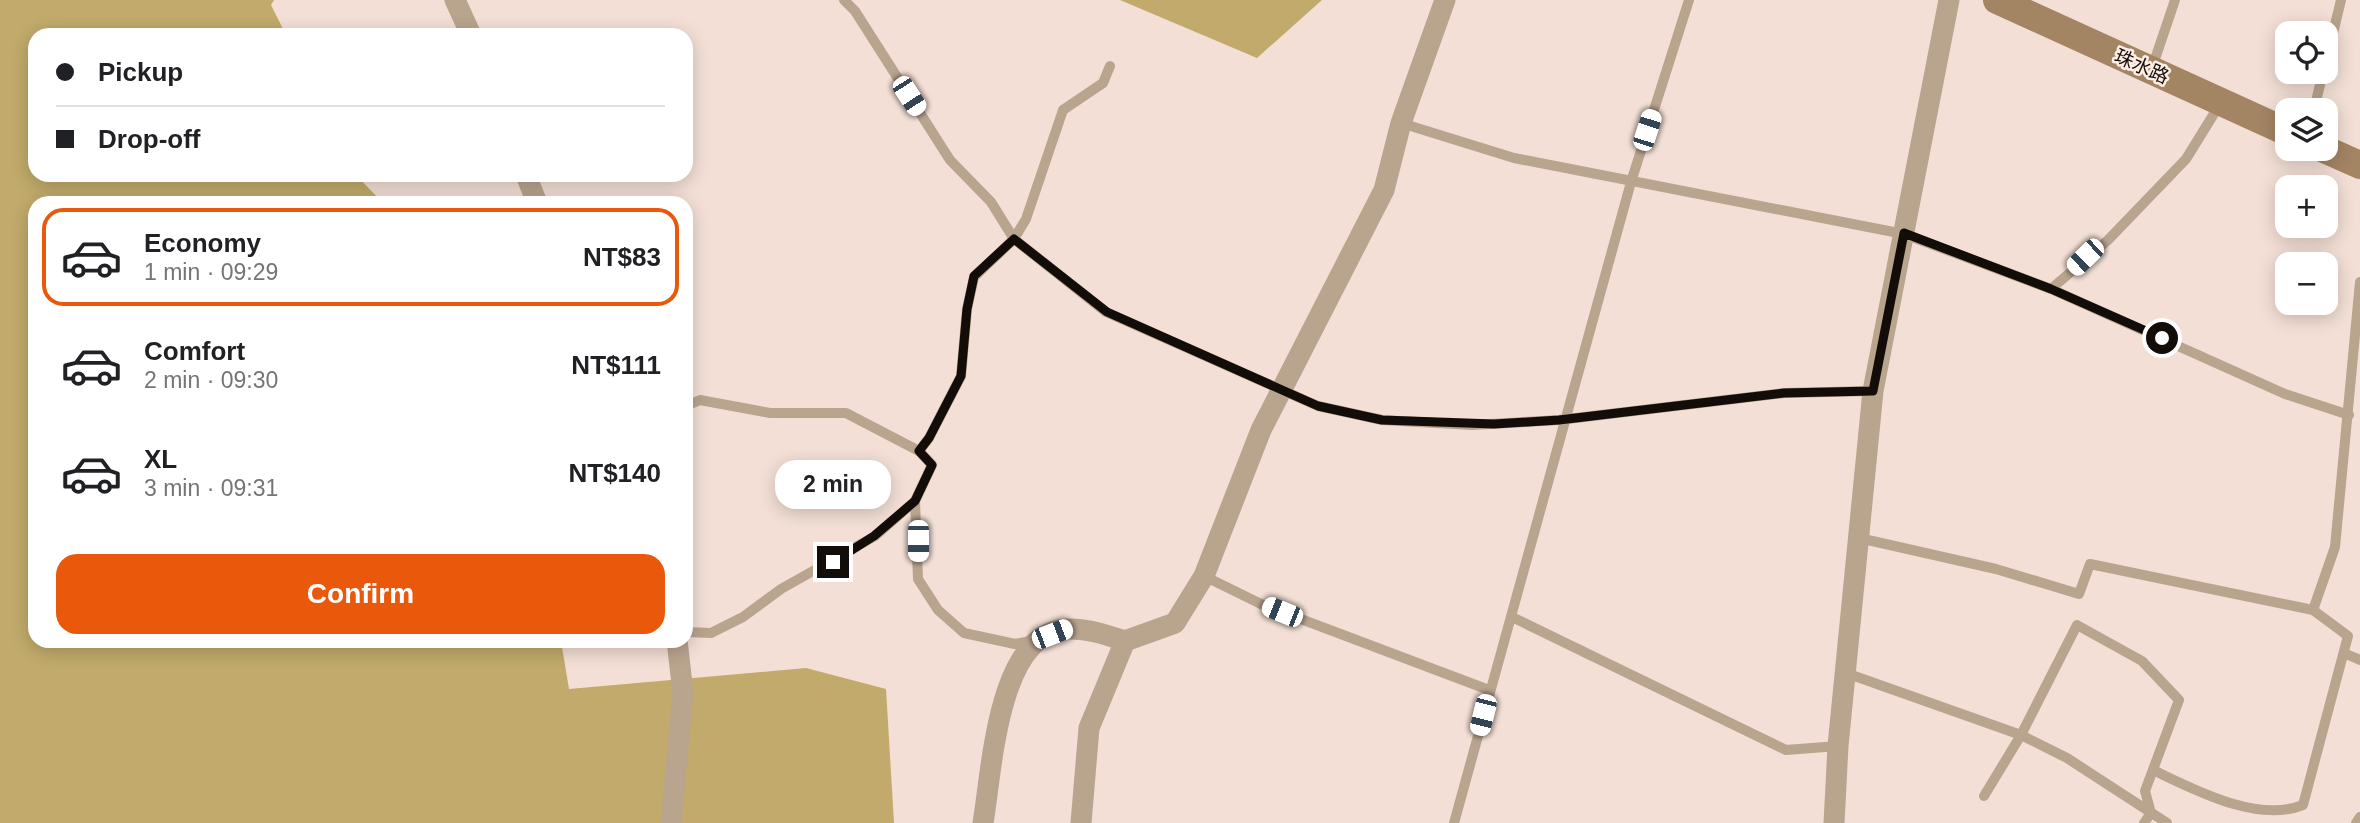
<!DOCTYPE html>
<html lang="en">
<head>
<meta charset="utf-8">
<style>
  :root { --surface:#fff; --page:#f2f2f2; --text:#202124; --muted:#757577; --line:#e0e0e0; --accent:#ea580c }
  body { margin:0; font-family:Helvetica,"Noto Sans TC",sans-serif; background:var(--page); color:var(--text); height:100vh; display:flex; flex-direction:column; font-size:26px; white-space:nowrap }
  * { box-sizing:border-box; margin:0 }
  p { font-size:23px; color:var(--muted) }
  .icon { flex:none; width:38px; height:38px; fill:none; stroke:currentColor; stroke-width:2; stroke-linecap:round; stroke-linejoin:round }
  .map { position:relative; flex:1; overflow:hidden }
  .side { position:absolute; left:28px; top:196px; width:665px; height:452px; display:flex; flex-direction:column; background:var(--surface); border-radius:21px; box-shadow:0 4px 18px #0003 }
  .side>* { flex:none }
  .guide { position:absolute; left:28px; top:28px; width:665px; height:154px; border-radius:21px; box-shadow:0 4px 18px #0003; display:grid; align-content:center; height:154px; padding:0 28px; background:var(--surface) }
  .buttons { position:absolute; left:2275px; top:21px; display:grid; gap:14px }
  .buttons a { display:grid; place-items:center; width:63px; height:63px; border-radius:14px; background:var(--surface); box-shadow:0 4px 18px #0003; font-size:35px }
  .end { position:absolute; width:32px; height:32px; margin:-16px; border:9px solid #130d0a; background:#fff; box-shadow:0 0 0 4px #fff }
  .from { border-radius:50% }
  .bubble { position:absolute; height:49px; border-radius:21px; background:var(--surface); box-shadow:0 4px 18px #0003; font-size:23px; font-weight:800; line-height:49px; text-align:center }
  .car { position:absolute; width:21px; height:42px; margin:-21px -10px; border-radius:9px; box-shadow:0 0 5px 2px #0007; background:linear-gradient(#fff 24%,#345 0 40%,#fff 0 76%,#345 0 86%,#fff 0) }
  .guide b { display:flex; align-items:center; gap:24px; height:66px; font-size:26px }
  .guide b+b { border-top:2px solid var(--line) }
  .guide i { width:18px; height:18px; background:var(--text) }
  ul { padding:12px 0 0; list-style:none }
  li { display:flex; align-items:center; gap:21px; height:98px; margin:0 14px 10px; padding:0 14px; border:4px solid transparent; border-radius:21px }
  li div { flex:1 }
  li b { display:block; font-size:26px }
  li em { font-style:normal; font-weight:800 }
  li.active { border-color:var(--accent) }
  li>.icon { width:63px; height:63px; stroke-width:1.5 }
  .primary-button { display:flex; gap:14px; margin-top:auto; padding:14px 28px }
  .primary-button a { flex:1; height:80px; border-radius:21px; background:var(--accent); color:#fff; font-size:28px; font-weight:800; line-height:80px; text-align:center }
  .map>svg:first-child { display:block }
</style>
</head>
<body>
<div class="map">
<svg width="2360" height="823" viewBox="0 0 2360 823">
  <rect width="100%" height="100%" fill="#f3dfd5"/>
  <g fill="#c1aa6b">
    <polygon points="0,0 274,0 271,5 286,35 35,35 35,175 356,175 383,203 35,203 35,640 561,641 569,689 806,668 886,689 894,823 0,823"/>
    <polygon points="1120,0 1322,0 1257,58"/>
  </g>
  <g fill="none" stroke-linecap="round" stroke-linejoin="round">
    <g stroke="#b9a48e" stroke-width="10">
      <polyline points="844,0 855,11 950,160 991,202 1014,239 1106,312 1318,406 1382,420 1472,425 1559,420 1784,393 1873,391"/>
      <polyline points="2326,62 2341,0"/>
      <polyline points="2152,68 2175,0"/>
      <polyline points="2314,110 2323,72"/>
      <polyline points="1401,123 1514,158 1904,234 2051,289 2285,394 2349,415"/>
      <polyline points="2051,289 2108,240 2186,159 2220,104"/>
      <polyline points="686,406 700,400 770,413 846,413 919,451 929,438 961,376 967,309 974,277 1014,239 1026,219 1063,110 1103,83 1110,66"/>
      <polyline points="915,501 918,579 938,610 964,633 1015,644 1035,640"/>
      <polyline points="1859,538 1996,569 2079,594 2090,564 2313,610"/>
      <polyline points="1204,576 1261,604 1489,690"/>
      <polyline points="1512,617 1786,750 1838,746"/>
      <polyline points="686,632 711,633 743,617 781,589 875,536 915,501 932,465 919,451"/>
      <polyline points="2346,654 2360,660"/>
      <polyline points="1846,673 2021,735 2067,758 2167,823"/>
      <path d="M2155,771C2197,791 2258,823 2303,805L2348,636L2313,610L2335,547L2360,282"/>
      <polyline points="1984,796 2021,735 2077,625 2142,661 2179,700 2145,791 2151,813 2144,823"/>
      <polyline points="1454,823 1631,182 1689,0"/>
      <polyline points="2356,823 2360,817"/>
    </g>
    <g stroke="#b9a48e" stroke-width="21">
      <polyline points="455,0 471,35"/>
      <polyline points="526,175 537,203"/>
      <polyline points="671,823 683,693 677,640"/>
      <path d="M983,823C992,772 997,632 1067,629C1086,628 1107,635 1125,641"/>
      <polyline points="1081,823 1089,728 1125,641 1175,623 1204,576 1261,430 1384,190 1401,123 1445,0"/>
      <polyline points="1834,823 1838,746 1873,391 1949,0"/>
    </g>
    <g stroke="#a38564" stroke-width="28">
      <polyline points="1997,0 2287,132"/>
      <polyline points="2324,149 2360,165"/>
    </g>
  </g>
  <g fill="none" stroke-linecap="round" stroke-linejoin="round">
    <polyline stroke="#130d0a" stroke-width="9" points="833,562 874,536 915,501 932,465 919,451 929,438 961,376 967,309 974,276 1014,239 1107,312 1318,406 1382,420 1494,424 1559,420 1784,393 1873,391 1904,233 2051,289 2162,338"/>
  </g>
  <g text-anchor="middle" stroke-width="5" stroke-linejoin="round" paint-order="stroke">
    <g font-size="19" fill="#130d0a" stroke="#fdede5">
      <text transform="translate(2142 66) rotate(24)" y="7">珠水路</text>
    </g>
  </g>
</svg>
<div class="buttons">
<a><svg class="icon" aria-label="locate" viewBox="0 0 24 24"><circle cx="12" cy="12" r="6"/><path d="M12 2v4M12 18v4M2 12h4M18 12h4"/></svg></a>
<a><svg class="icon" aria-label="layers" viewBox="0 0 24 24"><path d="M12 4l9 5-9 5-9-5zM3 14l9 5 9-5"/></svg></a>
<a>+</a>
<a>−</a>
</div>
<i class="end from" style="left:2162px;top:338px"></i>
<i class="end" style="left:833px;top:562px"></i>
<div class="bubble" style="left:775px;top:460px;width:116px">2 min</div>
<i class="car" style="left:909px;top:96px;rotate:147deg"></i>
<i class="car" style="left:1647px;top:130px;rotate:18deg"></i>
<i class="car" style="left:2085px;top:257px;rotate:226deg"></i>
<i class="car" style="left:918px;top:541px;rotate:180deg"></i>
<i class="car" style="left:1282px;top:612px;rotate:292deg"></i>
<i class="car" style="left:1052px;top:634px;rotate:69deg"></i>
<i class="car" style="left:1483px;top:715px;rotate:194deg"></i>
<div class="guide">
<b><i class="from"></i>Pickup</b>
<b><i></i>Drop-off</b>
</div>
<section class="side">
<ul>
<li class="active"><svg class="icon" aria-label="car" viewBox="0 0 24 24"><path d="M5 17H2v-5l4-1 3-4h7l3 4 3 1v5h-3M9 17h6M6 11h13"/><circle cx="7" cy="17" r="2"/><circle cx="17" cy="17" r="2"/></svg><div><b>Economy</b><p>1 min · 09:29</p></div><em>NT$83</em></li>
<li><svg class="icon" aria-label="car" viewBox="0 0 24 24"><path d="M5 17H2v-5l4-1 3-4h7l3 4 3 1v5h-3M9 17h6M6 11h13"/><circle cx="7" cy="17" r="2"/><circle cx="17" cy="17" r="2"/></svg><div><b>Comfort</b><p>2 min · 09:30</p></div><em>NT$111</em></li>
<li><svg class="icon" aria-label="car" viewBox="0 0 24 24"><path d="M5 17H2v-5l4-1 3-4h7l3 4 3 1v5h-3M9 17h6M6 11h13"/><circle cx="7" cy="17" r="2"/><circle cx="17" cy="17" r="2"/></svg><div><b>XL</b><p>3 min · 09:31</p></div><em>NT$140</em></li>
</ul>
<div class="primary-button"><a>Confirm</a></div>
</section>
</div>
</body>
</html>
